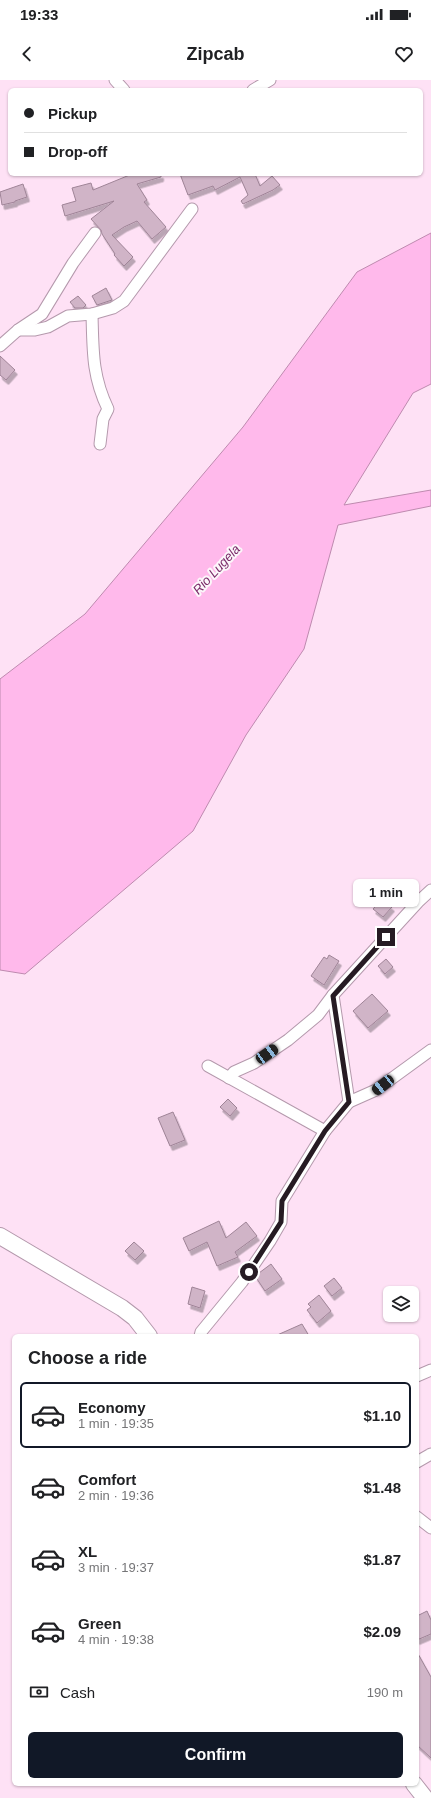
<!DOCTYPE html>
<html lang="en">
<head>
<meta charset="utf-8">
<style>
  :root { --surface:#fff; --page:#f2f2f2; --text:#202124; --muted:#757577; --line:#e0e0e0; --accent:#111827 }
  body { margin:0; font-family:Helvetica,sans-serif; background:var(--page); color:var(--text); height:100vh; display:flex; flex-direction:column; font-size:15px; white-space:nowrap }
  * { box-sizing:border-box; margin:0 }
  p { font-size:13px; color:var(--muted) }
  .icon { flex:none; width:22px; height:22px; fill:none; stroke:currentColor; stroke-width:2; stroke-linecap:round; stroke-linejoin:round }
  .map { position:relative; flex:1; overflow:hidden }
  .drawer { position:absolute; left:12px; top:1254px; width:407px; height:452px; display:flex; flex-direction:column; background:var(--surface); border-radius:6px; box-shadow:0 1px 3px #0004 }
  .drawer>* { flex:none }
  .hud { position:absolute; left:8px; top:8px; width:415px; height:88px; border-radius:6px; box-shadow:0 1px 3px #0004; display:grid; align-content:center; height:88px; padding:0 16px; background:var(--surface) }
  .tools { position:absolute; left:383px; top:1206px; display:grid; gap:8px }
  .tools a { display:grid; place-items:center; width:36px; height:36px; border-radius:6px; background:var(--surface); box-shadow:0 1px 3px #0004; font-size:20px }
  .end { position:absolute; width:18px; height:18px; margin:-9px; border:5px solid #261b23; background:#fff; box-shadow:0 0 0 2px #fff }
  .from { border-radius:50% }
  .bubble { position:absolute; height:28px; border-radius:6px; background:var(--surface); box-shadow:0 1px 3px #0004; font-size:13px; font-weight:600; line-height:28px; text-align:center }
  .car { position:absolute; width:12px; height:24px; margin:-12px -6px; border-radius:5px; box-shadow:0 0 3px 1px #0007; background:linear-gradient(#222 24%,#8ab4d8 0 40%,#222 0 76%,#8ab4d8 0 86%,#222 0) }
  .hud b { display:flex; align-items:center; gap:14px; height:38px; font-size:15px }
  .hud b+b { border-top:1px solid var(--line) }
  .hud i { width:10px; height:10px; background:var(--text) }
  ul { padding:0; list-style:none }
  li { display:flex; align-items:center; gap:12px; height:66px; margin:0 8px 6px; padding:0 8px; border:2px solid transparent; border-radius:6px }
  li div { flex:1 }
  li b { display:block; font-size:15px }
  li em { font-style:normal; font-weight:600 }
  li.current { border-color:var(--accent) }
  li>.icon { width:36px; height:36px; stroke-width:1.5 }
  h2 { padding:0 16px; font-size:18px; line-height:48px }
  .pay { display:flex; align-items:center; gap:10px; height:44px; padding:0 16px; font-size:15px }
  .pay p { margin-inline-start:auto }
  .primary-button { display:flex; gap:8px; margin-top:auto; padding:8px 16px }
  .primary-button a { flex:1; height:46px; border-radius:6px; background:var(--accent); color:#fff; font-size:16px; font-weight:600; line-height:46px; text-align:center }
  .status { display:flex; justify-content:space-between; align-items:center; height:28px; padding:0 20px; background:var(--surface); direction:ltr }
  .status svg { height:11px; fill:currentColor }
  header { display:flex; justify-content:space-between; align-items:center; height:52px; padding:0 16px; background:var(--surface); font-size:18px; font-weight:600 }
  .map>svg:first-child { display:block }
</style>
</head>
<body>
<div class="status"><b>19:33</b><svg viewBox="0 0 49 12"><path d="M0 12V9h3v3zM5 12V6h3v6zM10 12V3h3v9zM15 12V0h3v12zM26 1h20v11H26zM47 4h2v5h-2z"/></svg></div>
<header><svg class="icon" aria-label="back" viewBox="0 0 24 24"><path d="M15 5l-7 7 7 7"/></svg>Zipcab<svg class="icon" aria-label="heart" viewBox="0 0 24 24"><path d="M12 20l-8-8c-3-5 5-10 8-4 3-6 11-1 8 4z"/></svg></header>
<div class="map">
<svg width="431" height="1718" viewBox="0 0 431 1718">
  <defs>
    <filter id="shadow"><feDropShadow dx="2.5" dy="4.5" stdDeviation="0" flood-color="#0004"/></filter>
  </defs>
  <rect width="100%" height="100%" fill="#fee1f5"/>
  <polygon fill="#ffb9eb" stroke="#be8aaf" points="431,153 431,304 413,313 344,425 431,410 431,426 338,445 304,569 246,655 193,751 25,894 0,890 0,599 85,534 243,347 357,192"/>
  <g fill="#d0b4c7" stroke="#9f8497" filter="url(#shadow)">
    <polygon points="132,94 161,94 161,97 137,104 147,120 144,122 166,147 152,159 137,141 124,147 112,155 133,177 124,186 114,175 115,174 102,154 101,150 91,139 114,121 65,136 62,125 76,121 72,108 91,103 93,110"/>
    <polygon points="180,94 255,94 260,106 272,96 280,105 273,110 243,124 241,121 248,115 240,97 215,110 213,106 188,115"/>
    <polygon points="23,104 27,117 15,121 15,122 2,125 0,112"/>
    <polygon points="106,208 112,220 97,225 92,216"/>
    <polygon points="78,216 86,225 83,228 75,228 70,222"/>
    <polygon points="0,276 15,290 6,300 0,295"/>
    <polygon points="382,819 392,827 383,837 373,829"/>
    <polygon points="329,875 339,881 324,905 311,896 324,877 327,879"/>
    <polygon points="386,879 393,887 385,894 378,886"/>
    <polygon points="372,914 388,931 368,948 353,931"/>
    <polygon points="228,1019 237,1028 230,1036 220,1027"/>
    <polygon points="173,1032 185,1060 170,1066 158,1038"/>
    <polygon points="219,1141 226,1158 246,1142 257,1156 235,1172 238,1177 217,1186 207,1162 189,1171 183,1158"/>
    <polygon points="134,1162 144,1171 135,1180 125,1171"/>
    <polygon points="271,1184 282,1199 265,1211 255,1196"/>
    <polygon points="334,1198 342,1208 332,1216 324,1206"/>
    <polygon points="192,1207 205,1211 200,1228 188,1224"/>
    <polygon points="319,1215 331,1231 317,1243 307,1230 311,1227 308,1224"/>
    <polygon points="302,1244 309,1256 275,1256"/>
    <polygon points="427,1531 431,1540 431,1554 417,1560 417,1536"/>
    <polygon points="417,1572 431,1597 431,1678 417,1665"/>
  </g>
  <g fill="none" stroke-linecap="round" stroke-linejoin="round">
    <g stroke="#b499ac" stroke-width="13">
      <g id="minor">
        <polyline points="115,0 124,10"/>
        <polyline points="253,10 270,0"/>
        <path d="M92,234C93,270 92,296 108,329L103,339L100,364"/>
        <polyline points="18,250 35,250 48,247 68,236 92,234 113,228 124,221 192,129"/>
        <polyline points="0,266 18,250 42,234 73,183 95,153"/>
        <polyline points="229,998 234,992 254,983 288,960 318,935 333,915"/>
        <polyline points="349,1022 376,1010 431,970"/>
        <polyline points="325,1051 349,1022 333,915 418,822 431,810"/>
        <polyline points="200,1256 201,1252 242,1202 270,1161 281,1142 282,1121 325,1051 208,986"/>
        <polyline points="417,1296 431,1290"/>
        <polyline points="417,1382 431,1374"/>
        <polyline points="417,1437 431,1448"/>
      </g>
    </g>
    <g stroke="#b499ac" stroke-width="18">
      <g id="secondary">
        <polyline points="0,1156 122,1228 135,1238 149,1256"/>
        <polyline points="414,1704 425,1718"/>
      </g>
    </g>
    <use href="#minor" stroke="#fff" stroke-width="11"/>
    <use href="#secondary" stroke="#fff" stroke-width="16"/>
  </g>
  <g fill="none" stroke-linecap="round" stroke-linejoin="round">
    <polyline stroke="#261b23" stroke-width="5" points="249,1192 281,1142 282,1121 325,1051 349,1022 333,916 386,857"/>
  </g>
  <g text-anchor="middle" stroke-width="4" stroke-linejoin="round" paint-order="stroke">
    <g font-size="13" font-style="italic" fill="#7a2b69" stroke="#fcf6fa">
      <text transform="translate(216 489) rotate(-47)" y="5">Rio Lugela</text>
    </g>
  </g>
</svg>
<div class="tools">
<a><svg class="icon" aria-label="layers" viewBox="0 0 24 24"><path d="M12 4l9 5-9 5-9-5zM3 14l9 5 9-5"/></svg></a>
</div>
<i class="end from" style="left:249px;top:1192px"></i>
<i class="end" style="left:386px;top:857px"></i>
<div class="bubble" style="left:353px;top:799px;width:66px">1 min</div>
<i class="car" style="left:267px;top:974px;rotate:55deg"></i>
<i class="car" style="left:383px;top:1005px;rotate:232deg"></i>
<div class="hud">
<b><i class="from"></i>Pickup</b>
<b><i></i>Drop-off</b>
</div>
<section class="drawer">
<h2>Choose a ride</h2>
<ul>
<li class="current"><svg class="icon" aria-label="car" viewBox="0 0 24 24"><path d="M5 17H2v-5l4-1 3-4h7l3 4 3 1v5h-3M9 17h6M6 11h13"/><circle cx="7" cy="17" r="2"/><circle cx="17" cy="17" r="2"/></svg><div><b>Economy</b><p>1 min · 19:35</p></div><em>$1.10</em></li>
<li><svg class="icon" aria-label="car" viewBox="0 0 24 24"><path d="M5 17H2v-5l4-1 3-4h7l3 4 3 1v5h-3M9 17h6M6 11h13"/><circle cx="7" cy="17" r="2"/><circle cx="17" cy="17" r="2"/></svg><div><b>Comfort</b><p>2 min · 19:36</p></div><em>$1.48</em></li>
<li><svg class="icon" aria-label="car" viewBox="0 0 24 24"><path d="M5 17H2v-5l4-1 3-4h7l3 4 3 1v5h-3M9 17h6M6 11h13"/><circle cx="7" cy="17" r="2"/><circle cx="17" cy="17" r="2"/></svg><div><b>XL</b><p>3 min · 19:37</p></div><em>$1.87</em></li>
<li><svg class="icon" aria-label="car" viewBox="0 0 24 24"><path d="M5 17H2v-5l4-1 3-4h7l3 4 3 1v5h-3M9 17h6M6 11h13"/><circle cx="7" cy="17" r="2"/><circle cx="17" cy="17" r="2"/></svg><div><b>Green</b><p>4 min · 19:38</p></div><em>$2.09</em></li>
</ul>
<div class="pay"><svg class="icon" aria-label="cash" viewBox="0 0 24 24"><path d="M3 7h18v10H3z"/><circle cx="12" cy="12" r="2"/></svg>Cash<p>190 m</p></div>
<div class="primary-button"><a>Confirm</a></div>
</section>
</div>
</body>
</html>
